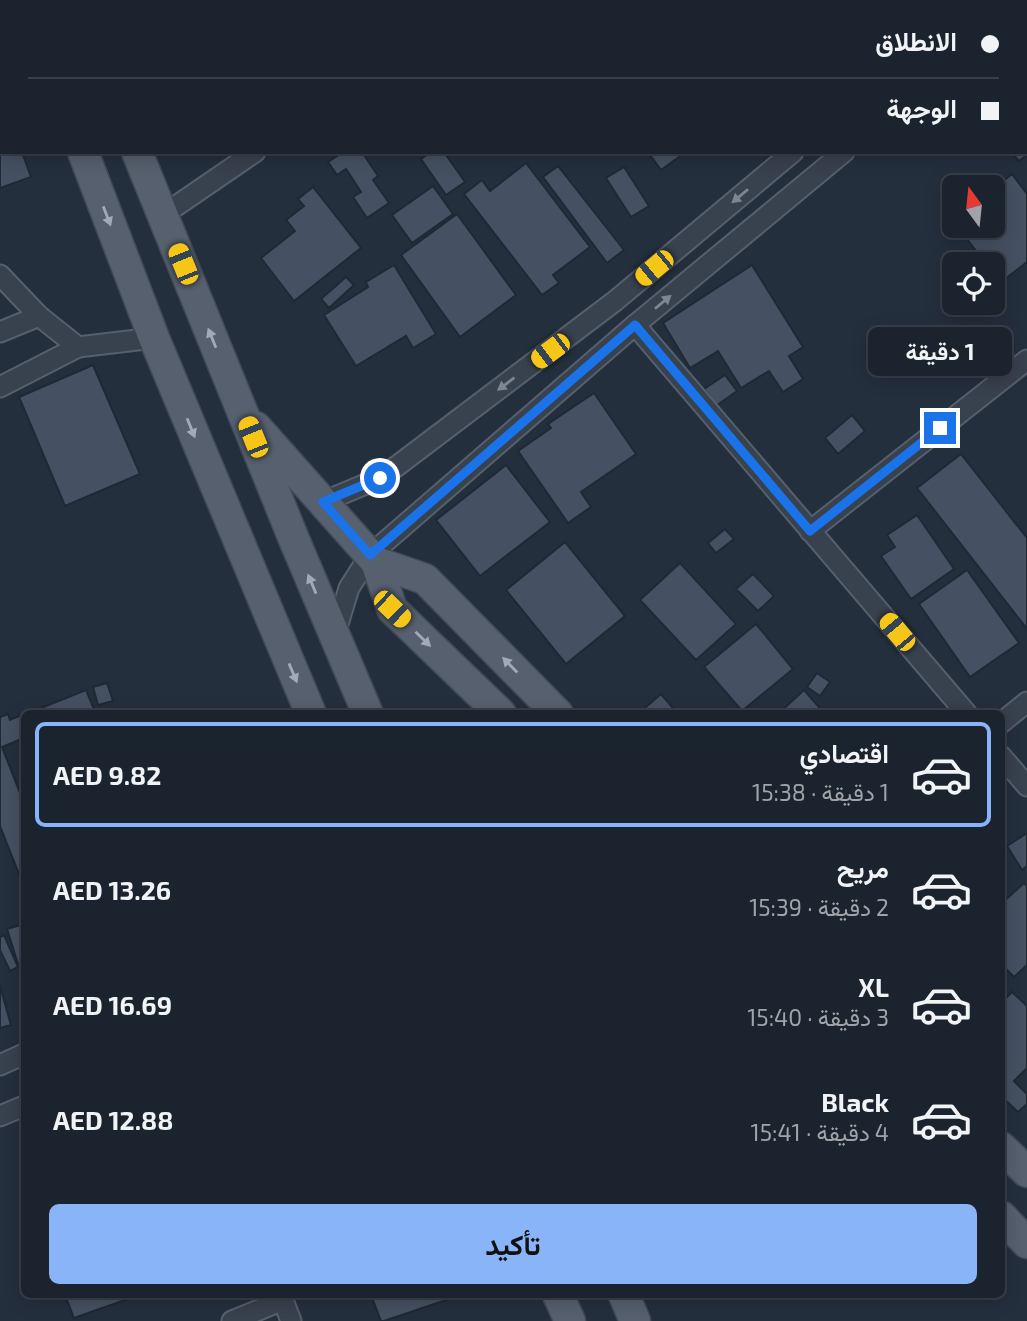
<!DOCTYPE html>
<html lang="ar">
<head>
<meta charset="utf-8">
<style>
  :root { --surface:#1b232e; --page:#242b36; --text:#f1f3f6; --muted:#a0a4aa; --line:#39404a; --accent:#8ab4f8 }
  body { margin:0; font-family:"Exo 2",Vazirmatn,sans-serif; background:var(--page); color:var(--text); direction:rtl; height:100vh; display:flex; flex-direction:column; font-size:26px; white-space:nowrap }
  * { box-sizing:border-box; margin:0 }
  p { font-size:23px; color:var(--muted) }
  .icon { flex:none; width:38px; height:38px; fill:none; stroke:currentColor; stroke-width:2; stroke-linecap:round; stroke-linejoin:round }
  .map { position:relative; flex:1; overflow:hidden; direction:ltr }
  .side { position:absolute; left:21px; top:710px; width:984px; height:588px; display:flex; flex-direction:column; background:var(--surface); border-radius:10px; box-shadow:0 4px 18px #0003,0 0 0 2px var(--line); direction:rtl }
  .side>* { flex:none }
  .hud { position:absolute; left:0px; top:0px; width:1027px; height:154px; box-shadow:0 4px 18px #0003,0 0 0 2px var(--line); direction:rtl; display:grid; align-content:center; height:154px; padding:0 28px; background:var(--surface) }
  .needle { width:46px; rotate:345deg }
  .fabs { position:absolute; left:942px; top:175px; display:grid; gap:14px }
  .fabs a { display:grid; place-items:center; width:63px; height:63px; border-radius:10px; background:var(--surface); box-shadow:0 4px 18px #0003,0 0 0 2px var(--line); font-size:35px }
  .end { position:absolute; width:32px; height:32px; margin:-16px; border:9px solid #1a73e8; background:#fff; box-shadow:0 0 0 4px #fff }
  .from { border-radius:50% }
  .bubble { position:absolute; height:49px; border-radius:10px; background:var(--surface); box-shadow:0 4px 18px #0003,0 0 0 2px var(--line); font-size:23px; font-weight:700; line-height:49px; text-align:center; direction:rtl }
  .car { position:absolute; width:21px; height:42px; margin:-21px -10px; border-radius:9px; box-shadow:0 0 5px 2px #0007; background:linear-gradient(#f5c518 24%,#345 0 40%,#f5c518 0 76%,#345 0 86%,#f5c518 0) }
  .hud b { display:flex; align-items:center; gap:24px; height:66px; font-size:26px }
  .hud b+b { border-top:2px solid var(--line) }
  .hud i { width:18px; height:18px; background:var(--text) }
  ul { padding:12px 0 0; list-style:none }
  li { display:flex; align-items:center; gap:21px; height:105px; margin:0 14px 10px; padding:0 14px; border:4px solid transparent; border-radius:10px }
  li div { flex:1 }
  li b { display:block; font-size:26px }
  li em { font-style:normal; font-weight:700 }
  li.selected { border-color:var(--accent) }
  li>.icon { width:63px; height:63px; stroke-width:1.5 }
  .primary-button { display:flex; gap:14px; margin-top:auto; padding:14px 28px }
  .primary-button a { flex:1; height:80px; border-radius:10px; background:var(--accent); color:#111; font-size:28px; font-weight:700; line-height:80px; text-align:center }
  .map>svg:first-child { display:block }
</style>
</head>
<body>
<div class="map">
<svg width="1027" height="1321" viewBox="0 0 1027 1321">
  <rect width="100%" height="100%" fill="#242f3e"/>
  <g fill="#455162" stroke="#1f2835" stroke-width="2">
    <polygon points="1026,74 1027,155 1019,161 1011,152 1026,152"/>
    <polygon points="0,95 2,152 22,152 31,177 0,188"/>
    <polygon points="343,152 362,152 378,176 373,180 389,203 367,218 353,197 361,192 346,169 337,175 328,162"/>
    <polygon points="431,152 444,152 465,182 446,195 421,159"/>
    <polygon points="648,152 686,152 661,170"/>
    <polygon points="526,163 590,247 553,275 559,283 542,295 464,194 482,180 490,191"/>
    <polygon points="558,166 624,250 607,263 543,177"/>
    <polygon points="624,167 649,206 631,217 606,178"/>
    <polygon points="1012,174 1027,194 1027,262 1000,283 992,273 992,264 986,264 957,226 992,226 992,190"/>
    <polygon points="433,186 453,214 412,243 392,215"/>
    <polygon points="313,187 361,248 294,301 261,258 295,231 286,220 304,206 298,199"/>
    <polygon points="457,214 516,295 460,337 401,255"/>
    <polygon points="394,265 436,334 413,348 406,336 356,366 324,315 368,287 366,282"/>
    <polygon points="752,265 803,347 789,356 803,379 783,392 769,371 741,388 718,351 690,368 663,323"/>
    <polygon points="346,277 354,285 329,308 321,299"/>
    <polygon points="93,365 140,474 65,506 19,397"/>
    <polygon points="725,375 737,391 716,406 704,389"/>
    <polygon points="594,393 636,454 581,492 591,507 568,523 518,451 551,428 548,424"/>
    <polygon points="852,415 865,431 838,454 825,438"/>
    <polygon points="961,454 1027,538 1027,629 917,488"/>
    <polygon points="506,465 550,522 480,576 436,520"/>
    <polygon points="917,515 954,569 911,599 881,556 895,547 887,535"/>
    <polygon points="725,529 734,539 716,553 708,543"/>
    <polygon points="565,542 625,616 566,664 506,590"/>
    <polygon points="680,563 736,624 696,660 640,600"/>
    <polygon points="967,570 1019,643 970,677 919,604"/>
    <polygon points="753,574 774,596 758,611 736,589"/>
    <polygon points="756,624 793,669 742,711 704,667"/>
    <polygon points="817,673 830,682 820,696 807,687"/>
    <polygon points="107,683 113,701 98,705 93,687"/>
    <polygon points="86,690 96,714 26,714"/>
    <polygon points="804,690 825,714 778,714"/>
    <polygon points="661,694 678,714 638,714"/>
    <polygon points="8,714 10,720 24,714 24,738 2,747 22,798 24,797 24,872 19,874 0,826 0,717"/>
    <polygon points="1027,833 1027,866 1022,870 1007,846"/>
    <polygon points="1024,883 1027,886 1027,965 1014,977 1001,964 1001,904"/>
    <polygon points="24,924 24,962 18,964 7,929"/>
    <polygon points="4,935 18,967 10,971 0,950 0,937"/>
    <polygon points="0,986 11,1025 0,1028"/>
    <polygon points="1012,992 1027,1006 1027,1068 1014,1081 1027,1094 1027,1104 1018,1112 1001,1096 1001,1003"/>
    <polygon points="65,1295 127,1295 128,1299 74,1318"/>
    <polygon points="371,1295 461,1295 384,1321 381,1321"/>
  </g>
  <g fill="none" stroke-linecap="round" stroke-linejoin="round">
    <g stroke="#565f6c" stroke-width="23">
      <g id="street">
        <polyline points="368,0 369,2"/>
        <polyline points="1010,0 1012,2"/>
        <polyline points="477,2 479,0"/>
        <polyline points="973,2 975,0"/>
        <polyline points="1026,2 1027,1"/>
        <polyline points="1026,19 1027,21"/>
        <polyline points="163,215 255,152"/>
        <polyline points="0,275 39,316"/>
        <polyline points="635,325 967,714"/>
        <polyline points="0,332 39,316 78,347 0,387"/>
        <polyline points="78,347 154,338"/>
        <polyline points="323,502 380,478 397,466 615,301 793,152"/>
        <polyline points="810,531 1027,360"/>
        <polyline points="335,634 349,588 370,555 635,325 844,152"/>
        <polyline points="1001,723 1027,702"/>
        <polyline points="1001,756 1027,786"/>
        <polyline points="0,1065 24,1054"/>
        <polyline points="0,1116 24,1106"/>
        <polyline points="232,1321 283,1300 291,1321"/>
      </g>
    </g>
    <g stroke="#414a57" stroke-width="33">
      <g id="primary">
        <polyline points="24,0 25,2"/>
        <polyline points="75,0 75,2"/>
        <polyline points="83,152 154,338 311,714"/>
        <polyline points="137,152 293,537 368,714"/>
        <polyline points="256,427 376,562 392,609 501,714"/>
        <polyline points="376,562 425,579 558,714"/>
        <polyline points="1001,1147 1027,1172"/>
        <polyline points="1001,1216 1027,1243"/>
        <polyline points="558,1295 570,1321"/>
        <polyline points="624,1295 635,1321"/>
      </g>
    </g>
    <use href="#street" stroke="#38414e" stroke-width="19"/>
    <use href="#primary" stroke="#56606e" stroke-width="30"/>
  </g>
  <defs><path id="oneway-solid" d="M-6-.8H1V-3.2L6.5 0L1 3.2V.8H-6Z" transform="scale(1.75)"/></defs>
  <g fill="#7c8592">
    <use href="#oneway-solid" transform="translate(740 196) rotate(140)"/>
    <use href="#oneway-solid" transform="translate(663 302) rotate(-40)"/>
    <use href="#oneway-solid" transform="translate(506 384) rotate(143)"/>
  </g>
  <g fill="#a1aab7">
    <use href="#oneway-solid" transform="translate(107 216) rotate(69)"/>
    <use href="#oneway-solid" transform="translate(212 338) rotate(-112)"/>
    <use href="#oneway-solid" transform="translate(191 428) rotate(68)"/>
    <use href="#oneway-solid" transform="translate(312 584) rotate(-113)"/>
    <use href="#oneway-solid" transform="translate(423 639) rotate(44)"/>
    <use href="#oneway-solid" transform="translate(510 665) rotate(-134)"/>
    <use href="#oneway-solid" transform="translate(293 673) rotate(67)"/>
  </g>
  <g fill="none" stroke-linecap="round" stroke-linejoin="round">
    <polyline stroke="#1a73e8" stroke-width="9" points="380,478 323,502 370,555 635,325 810,531 940,428"/>
  </g>
</svg>
<div class="fabs">
<a><svg class="needle" viewBox="-14 -14 28 28"><path d="M0-13l5 13h-10z" fill="#e53935"/><path d="M0 13l5-13h-10z" fill="#a0a4aa"/></svg></a>
<a><svg class="icon" aria-label="locate" viewBox="0 0 24 24"><circle cx="12" cy="12" r="6"/><path d="M12 2v4M12 18v4M2 12h4M18 12h4"/></svg></a>
</div>
<i class="end from" style="left:380px;top:478px"></i>
<i class="end" style="left:940px;top:428px"></i>
<div class="bubble" style="left:868px;top:327px;width:144px">1 دقيقة</div>
<i class="car" style="left:183px;top:264px;rotate:338deg"></i>
<i class="car" style="left:654px;top:268px;rotate:230deg"></i>
<i class="car" style="left:550px;top:351px;rotate:233deg"></i>
<i class="car" style="left:253px;top:437px;rotate:338deg"></i>
<i class="car" style="left:392px;top:609px;rotate:134deg"></i>
<i class="car" style="left:897px;top:632px;rotate:320deg"></i>
<div class="hud">
<b><i class="from"></i>الانطلاق</b>
<b><i></i>الوجهة</b>
</div>
<section class="side">
<ul>
<li class="selected"><svg class="icon" aria-label="car" viewBox="0 0 24 24"><path d="M5 17H2v-5l4-1 3-4h7l3 4 3 1v5h-3M9 17h6M6 11h13"/><circle cx="7" cy="17" r="2"/><circle cx="17" cy="17" r="2"/></svg><div><b>اقتصادي</b><p>1 دقيقة · 15:38</p></div><em>AED 9.82</em></li>
<li><svg class="icon" aria-label="car" viewBox="0 0 24 24"><path d="M5 17H2v-5l4-1 3-4h7l3 4 3 1v5h-3M9 17h6M6 11h13"/><circle cx="7" cy="17" r="2"/><circle cx="17" cy="17" r="2"/></svg><div><b>مريح</b><p>2 دقيقة · 15:39</p></div><em>AED 13.26</em></li>
<li><svg class="icon" aria-label="car" viewBox="0 0 24 24"><path d="M5 17H2v-5l4-1 3-4h7l3 4 3 1v5h-3M9 17h6M6 11h13"/><circle cx="7" cy="17" r="2"/><circle cx="17" cy="17" r="2"/></svg><div><b>XL</b><p>3 دقيقة · 15:40</p></div><em>AED 16.69</em></li>
<li><svg class="icon" aria-label="car" viewBox="0 0 24 24"><path d="M5 17H2v-5l4-1 3-4h7l3 4 3 1v5h-3M9 17h6M6 11h13"/><circle cx="7" cy="17" r="2"/><circle cx="17" cy="17" r="2"/></svg><div><b>Black</b><p>4 دقيقة · 15:41</p></div><em>AED 12.88</em></li>
</ul>
<div class="primary-button"><a>تأكيد</a></div>
</section>
</div>
</body>
</html>
